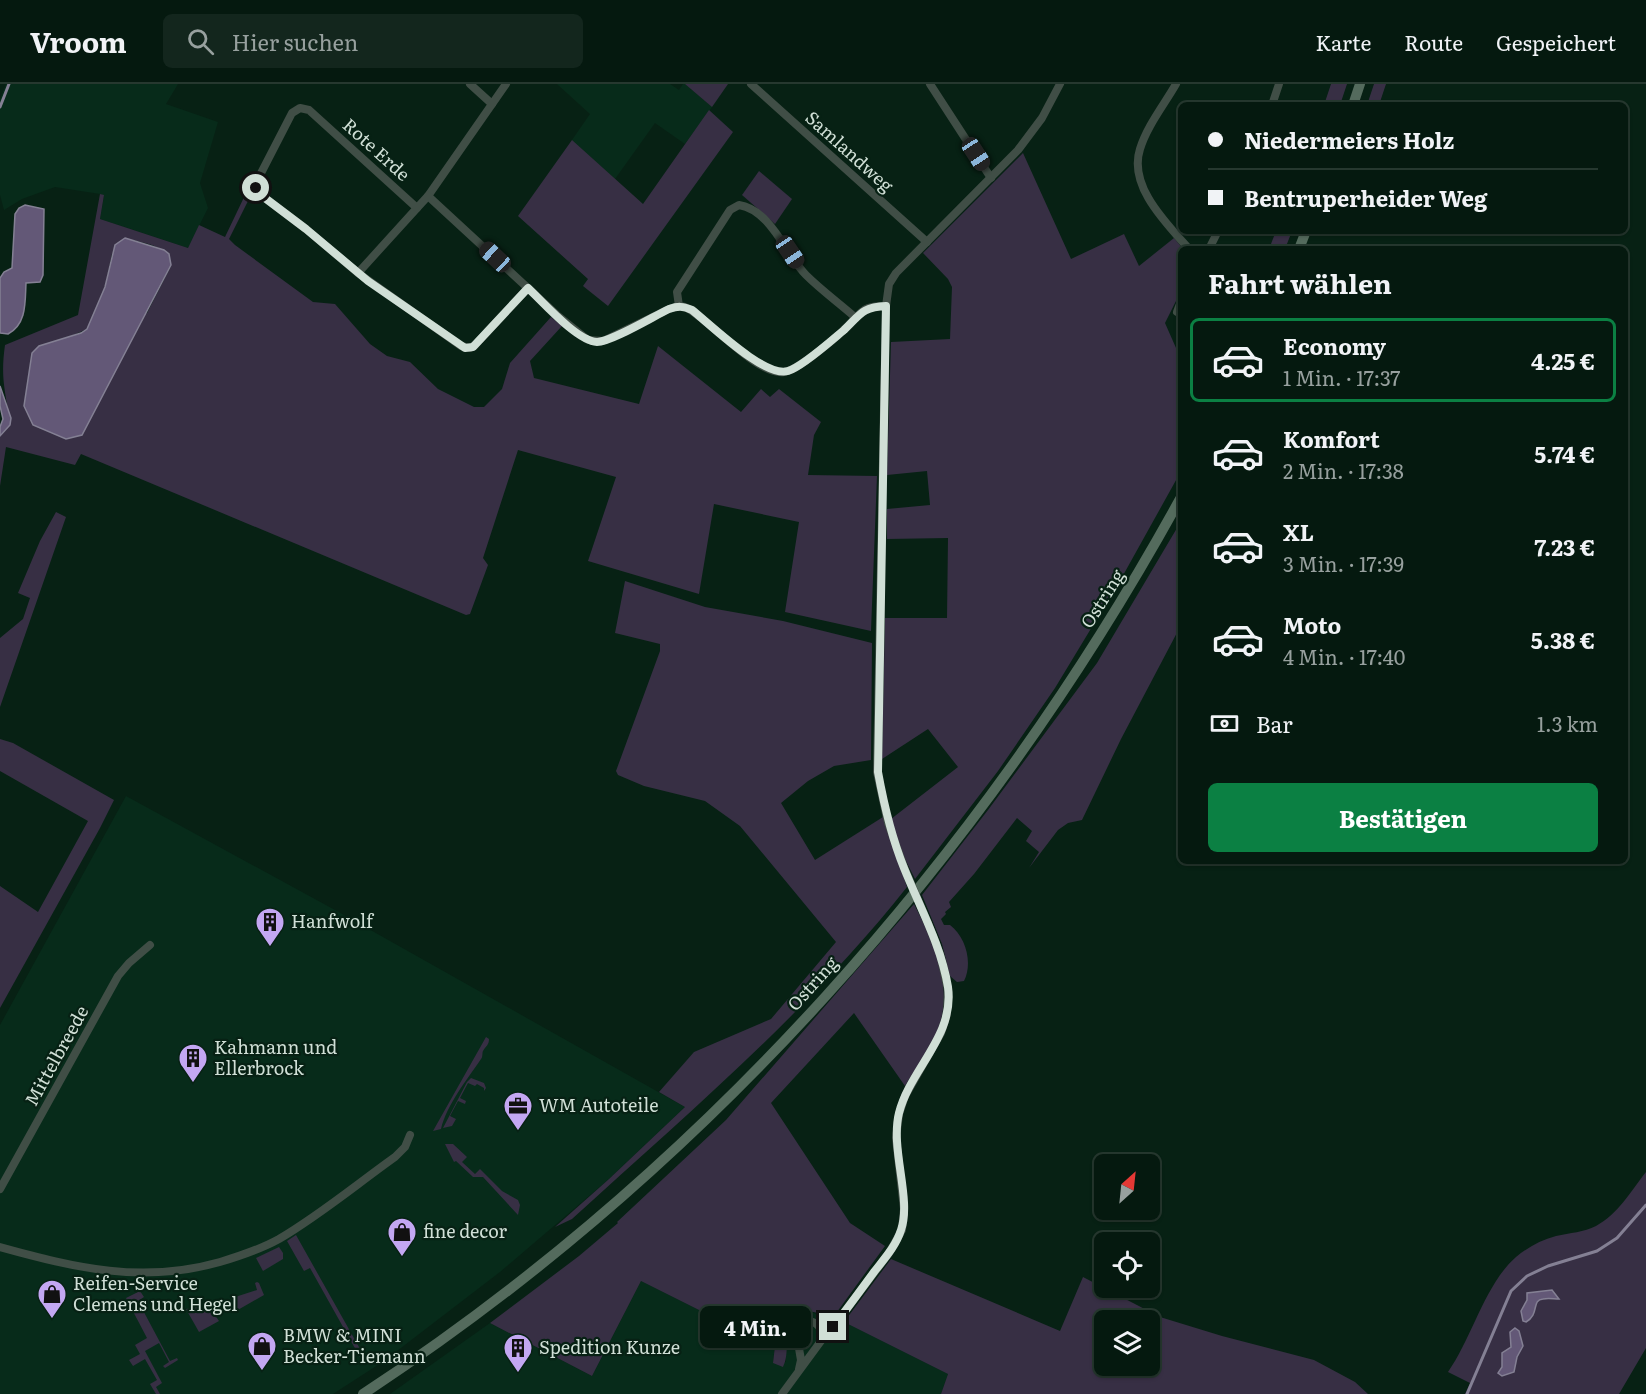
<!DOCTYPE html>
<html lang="de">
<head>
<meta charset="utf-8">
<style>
  :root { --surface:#05190f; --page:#13261d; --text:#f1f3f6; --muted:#97a09e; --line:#26382f; --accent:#0b8043 }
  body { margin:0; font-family:Literata,serif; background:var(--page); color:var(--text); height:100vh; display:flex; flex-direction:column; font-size:22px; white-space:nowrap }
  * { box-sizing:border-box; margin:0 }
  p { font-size:20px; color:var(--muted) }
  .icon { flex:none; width:33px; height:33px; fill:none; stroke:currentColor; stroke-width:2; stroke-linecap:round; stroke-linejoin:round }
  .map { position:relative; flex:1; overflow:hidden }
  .side { position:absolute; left:1178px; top:162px; width:450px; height:618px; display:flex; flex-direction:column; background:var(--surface); border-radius:9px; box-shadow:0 2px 4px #0004,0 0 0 2px var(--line) }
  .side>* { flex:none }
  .guide { position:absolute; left:1178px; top:18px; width:450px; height:132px; border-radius:9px; box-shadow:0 2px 4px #0004,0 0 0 2px var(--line); display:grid; align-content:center; height:132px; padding:0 30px; background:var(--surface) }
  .needle { width:39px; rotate:27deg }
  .fabs { position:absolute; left:1094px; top:1070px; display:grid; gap:12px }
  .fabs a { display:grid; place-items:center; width:66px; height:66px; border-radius:9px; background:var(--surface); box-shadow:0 2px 4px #0004,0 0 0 2px var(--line); font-size:30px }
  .end { position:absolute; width:27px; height:27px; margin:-14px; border:8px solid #d0dfd6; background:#111; box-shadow:0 0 0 3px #111 }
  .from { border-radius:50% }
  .bubble { position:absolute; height:42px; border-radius:9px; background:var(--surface); box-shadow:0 2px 4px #0004,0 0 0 2px var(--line); font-size:20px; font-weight:700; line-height:42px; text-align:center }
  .car { position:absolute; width:18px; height:36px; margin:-18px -9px; border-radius:8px; box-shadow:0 0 4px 2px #0007; background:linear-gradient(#222 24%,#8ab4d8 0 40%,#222 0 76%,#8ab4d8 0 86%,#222 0) }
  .guide b { display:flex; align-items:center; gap:21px; height:57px; font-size:22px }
  .guide b+b { border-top:2px solid var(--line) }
  .guide i { width:15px; height:15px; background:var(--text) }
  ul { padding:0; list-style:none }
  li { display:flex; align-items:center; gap:18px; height:84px; margin:0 12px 9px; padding:0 18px; border:3px solid transparent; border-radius:9px }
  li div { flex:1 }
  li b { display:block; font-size:22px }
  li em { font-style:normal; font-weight:700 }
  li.selected { border-color:var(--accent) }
  li>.icon { width:54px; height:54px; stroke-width:1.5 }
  h2 { padding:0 30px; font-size:27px; line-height:72px }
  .pay { display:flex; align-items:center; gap:15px; height:66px; padding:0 30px; font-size:22px }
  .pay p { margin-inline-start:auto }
  .primary-button { display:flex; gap:12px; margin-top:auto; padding:12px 30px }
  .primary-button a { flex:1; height:69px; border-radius:9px; background:var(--accent); color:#fff; font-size:24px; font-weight:700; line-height:69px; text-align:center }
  header { display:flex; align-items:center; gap:36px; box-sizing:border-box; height:84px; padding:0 30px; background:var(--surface); border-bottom:2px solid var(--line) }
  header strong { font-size:28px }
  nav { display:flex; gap:33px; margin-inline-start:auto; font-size:21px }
  .search { width:420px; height:54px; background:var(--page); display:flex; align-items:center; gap:15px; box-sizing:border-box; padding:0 21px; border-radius:9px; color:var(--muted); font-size:22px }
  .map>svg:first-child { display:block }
</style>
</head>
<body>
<header>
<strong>Vroom</strong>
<div class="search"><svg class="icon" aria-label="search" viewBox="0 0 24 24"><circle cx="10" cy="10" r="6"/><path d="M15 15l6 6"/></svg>Hier suchen</div>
<nav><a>Karte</a><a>Route</a><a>Gespeichert</a></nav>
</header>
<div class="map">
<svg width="1646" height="1310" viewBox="0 0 1646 1310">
  <rect width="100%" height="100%" fill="#072114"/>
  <g fill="#072b1a">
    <polygon points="6,0 178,0 166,20 218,38 200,99 208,124 188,164 100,135 104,112 100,110 55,103 22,115 4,126 0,111 0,15"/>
    <polygon points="557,0 670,0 679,6 683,0 685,0 712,23 685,60 655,39 615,95 572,56 590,30"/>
    <polygon points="126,712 335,826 685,1023 609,1095 500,1188 384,1277 333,1310 0,1310 0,941"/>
    <polygon points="641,1197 737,1245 743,1234 771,1248 775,1262 773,1279 786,1278 786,1248 789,1239 797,1231 812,1228 826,1235 832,1247 832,1253 844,1238 948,1290 941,1310 390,1310 490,1239 592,1292"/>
  </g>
  <g fill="#372f44" fill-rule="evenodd">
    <polygon points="685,0 728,0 712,23"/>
    <polygon points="1331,0 1347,0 1340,21 1324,21"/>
    <polygon points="1374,0 1386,0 1379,21 1367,21"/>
    <polygon points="709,26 733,48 608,222 583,202 588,195 518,132 572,56 643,120"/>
    <polygon points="1023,69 1071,175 1124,150 1139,182 1174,154 1183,165 1180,165 1180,209 1165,239 1180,273 1180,389 1121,495 1055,604 998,687 915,795 902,769 891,735 958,683 928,645 882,675 885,534 947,534 948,454 887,455 887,425 930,421 927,387 887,391 891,258 950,255 952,203 948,195 923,169"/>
    <polygon points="759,87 792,115 775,140 742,111"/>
    <path d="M247,107L254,112L250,113L229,155L235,161L313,218L335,220L370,260L387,272L410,278L438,305L474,323H484L502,305L510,279L551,233L562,242L530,277L534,294L639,320L658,262L741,328L761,305L770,313L779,305L821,338L814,351L808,391L877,392L871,547L785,528L799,438L714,420L699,510L588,477L616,393L518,366L483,474L488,481L470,530L466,531L81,370L75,381L6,363L0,402V352L10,341C6,307 0,296 5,261L78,231L100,110L104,111L100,135L188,164L199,141L225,153ZM133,156C148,160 171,163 171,182L147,229L32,269L87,245L105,203L112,170Z"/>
    <polygon points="1276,147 1292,147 1285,165 1269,165"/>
    <polygon points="56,428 66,433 0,623 0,554 23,535 30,514 18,509 40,457"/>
    <path d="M1180,439V543L1121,655L1082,736L1068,739L1058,746L1029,784L1039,768L1026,757L1032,747L1017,734L974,790L949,818L951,823L945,828L946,830L941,835L944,841H950C966,853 973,879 964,897L957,898L950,892L942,860L922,811L988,726L1097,579Z"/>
    <path d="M625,497L705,523L783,537L872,559L871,676L834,682L808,697L781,719L815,776L883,733L907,803C809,927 688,1029 572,1135L555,1143L609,1095L685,1023L659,1008L694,968L771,935L836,858L740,742L705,717L644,702L618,691L616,687L660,567V560L615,549Z"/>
    <polygon points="0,655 13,659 114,716 100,744 0,924 0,802 38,828 88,737 0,687"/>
    <path d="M914,820C934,859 956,906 936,950C927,968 915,985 905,1002L854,929L771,1019L850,1139L885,1162L829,1239C824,1232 817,1227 808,1228C777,1229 793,1266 783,1283L773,1279L775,1262L771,1248L744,1234L737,1245L641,1197L592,1292L490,1239L579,1172L618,1139L617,1138L726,1036Z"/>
    <path d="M486,953L489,955C489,961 486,962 483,967C482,969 483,973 481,975C467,996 447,1020 441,1045L433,1047Z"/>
    <polygon points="471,994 484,999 486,1004 484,1007 484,1004 477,1000 475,1002 468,999 460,1014 466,1017 465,1020 458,1017 450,1032 456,1035 452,1042 443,1044 467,998"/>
    <polygon points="445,1060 453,1060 467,1073 462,1078 475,1090 480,1085 502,1107 518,1116 520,1121 518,1131 483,1093 473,1093 456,1077 454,1078"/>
    <path d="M1646,1088V1264L1619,1310H1465L1470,1299L1448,1288C1472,1254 1485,1200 1516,1173C1528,1163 1541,1156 1556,1152C1570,1149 1584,1148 1596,1142C1618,1130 1631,1107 1646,1088Z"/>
    <polygon points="296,1151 364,1272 361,1275 310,1184 304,1187 287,1157"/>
    <polygon points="279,1163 283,1169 283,1175 263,1187 256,1174"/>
    <path d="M891,1175L1060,1247L1083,1193L1160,1233L1222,1252L1314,1276L1355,1298L1368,1310H941L948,1290L844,1238ZM1104,1236H1149V1281H1104Z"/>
    <polygon points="257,1198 259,1199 264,1211 236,1227 232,1214 257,1206 255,1199"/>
    <polygon points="140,1207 144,1213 138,1217 170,1277 177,1274 178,1276 165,1284 163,1282 169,1278 159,1259 145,1267 162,1299 156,1303 160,1310 156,1310 150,1300 157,1296 145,1275 133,1282 129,1276 140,1270 135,1261 147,1254 126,1214"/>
    <polygon points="208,1221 219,1237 199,1248 186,1225"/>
  </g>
  <g fill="#635877" stroke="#848094" stroke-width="1.5">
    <path d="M25,121L44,125L43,191L40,198L26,199C25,218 27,240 8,250L0,249V194L4,188L12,184L15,130L19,124Z"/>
    <polygon points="125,154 164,166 169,170 171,181 82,351 66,355 33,341 24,322 32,269 39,262 81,249 87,245 105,203 115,161"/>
    <polygon points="0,302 11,334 10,341 0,352 0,343 3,335 0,322"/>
    <path d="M1552,1206L1559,1215C1554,1215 1548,1214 1543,1215C1531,1216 1540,1230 1526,1238L1523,1237L1521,1227L1527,1216V1209Z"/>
    <polygon points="1515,1244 1519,1247 1523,1262 1517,1273 1514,1288 1502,1292 1498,1289 1502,1283 1502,1269 1511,1263 1510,1248"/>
  </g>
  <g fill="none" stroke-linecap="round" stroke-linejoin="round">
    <g stroke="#848094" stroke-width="3">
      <polyline points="0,23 9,0"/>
      <polyline points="1467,1310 1511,1207 1527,1192 1548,1182 1597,1167 1617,1154 1646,1121"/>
    </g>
    <g stroke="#404e46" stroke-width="8">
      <polyline points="470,0 492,20"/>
      <polyline points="751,0 927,158"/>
      <polyline points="930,0 991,94"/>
      <path d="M1176,0C1164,21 1147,42 1140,65C1128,102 1166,139 1189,165"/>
      <polyline points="1272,21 1279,0"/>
      <polyline points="428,112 506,0"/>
      <polyline points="1209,165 1218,147"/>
      <polyline points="358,189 417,124"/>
      <path d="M528,204L475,261L470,264L461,262L358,189L306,145L257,108V97L292,29L300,24L309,26L417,124L428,112L557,231L588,256L603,257L669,225L679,222L685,223C711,236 757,292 784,288C798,286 837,253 848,242C854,236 860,227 868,224C874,222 880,222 886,222"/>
      <path d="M679,222L677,208L730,126L739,121C771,126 786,171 806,191C821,206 839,219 856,234"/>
      <polyline points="1177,228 1180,220"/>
      <polyline points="904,783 888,739 877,688 886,222 889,200 896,189 1018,66 1042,34 1060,0"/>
      <polyline points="0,1105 118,892 129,879 150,861"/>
      <path d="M0,1163C76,1184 142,1200 220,1178C240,1172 261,1165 279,1155C320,1131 357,1100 395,1073L405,1063L410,1051"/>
      <polyline points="822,1249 833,1243 889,1169 902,1146 904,1125 896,1054 899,1030 905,1012 941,949 947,930 948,906 940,870 928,839"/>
      <path d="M782,1310L821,1257C824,1248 820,1240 810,1237L801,1240L796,1247L801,1276L799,1285"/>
    </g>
    <g stroke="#546b5d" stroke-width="10">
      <polyline points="1353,21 1360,0"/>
      <polyline points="1299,165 1306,147"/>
      <path d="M363,1310C704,1086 984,771 1180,415"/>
    </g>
    <polyline stroke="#404e46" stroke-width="8" points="904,783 928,839"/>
  </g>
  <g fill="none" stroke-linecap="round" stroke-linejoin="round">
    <path stroke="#d0dfd6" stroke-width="8" d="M256,104L257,108L306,145L368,197L465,264L473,263L528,204C543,218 577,257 597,258C611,258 654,232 669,225C678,222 683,222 692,226C711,241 765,294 788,287C802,283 832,256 844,246C860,231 862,223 886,222L878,688C884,721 891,752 904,784C920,824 941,861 948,903C955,952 910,985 899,1029C890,1065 912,1115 901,1146C896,1162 884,1175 874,1188C860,1207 847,1225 833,1243"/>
  </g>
  <defs>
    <g id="building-pin" transform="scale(1.5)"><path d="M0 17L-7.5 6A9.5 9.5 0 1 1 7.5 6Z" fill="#c3a7f2" stroke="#072114"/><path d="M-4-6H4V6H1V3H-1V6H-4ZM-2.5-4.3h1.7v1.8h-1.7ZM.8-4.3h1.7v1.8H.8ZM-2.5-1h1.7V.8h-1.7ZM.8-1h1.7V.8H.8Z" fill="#111"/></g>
    <g id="office-pin" transform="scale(1.5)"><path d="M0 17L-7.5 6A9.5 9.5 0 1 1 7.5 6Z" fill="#c3a7f2" stroke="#072114"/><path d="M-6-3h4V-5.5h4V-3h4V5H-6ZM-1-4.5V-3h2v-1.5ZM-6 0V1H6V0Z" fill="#111"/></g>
    <g id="shop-pin" transform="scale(1.5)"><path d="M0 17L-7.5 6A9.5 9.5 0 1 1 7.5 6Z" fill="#c3a7f2" stroke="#072114"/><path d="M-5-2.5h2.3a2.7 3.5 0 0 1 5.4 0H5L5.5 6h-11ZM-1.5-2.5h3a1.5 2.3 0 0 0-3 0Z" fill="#111"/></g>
  </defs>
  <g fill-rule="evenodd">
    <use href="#building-pin" x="270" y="838"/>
    <use href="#building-pin" x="193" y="974"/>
    <use href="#office-pin" x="518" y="1022"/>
    <use href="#shop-pin" x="402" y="1148"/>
    <use href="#shop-pin" x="52" y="1210"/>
    <use href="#shop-pin" x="262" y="1262"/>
    <use href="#building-pin" x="518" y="1264"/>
  </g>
  <g text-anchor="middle" stroke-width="4.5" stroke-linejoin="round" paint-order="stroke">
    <g font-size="18" fill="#d0dfd6" stroke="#072114">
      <text transform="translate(376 66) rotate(42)" y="6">Rote Erde</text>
      <text transform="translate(849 68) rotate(42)" y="6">Samlandweg</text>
      <text transform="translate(1103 515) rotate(-58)" y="6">Ostring</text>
      <text transform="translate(813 900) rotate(-48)" y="6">Ostring</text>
      <text transform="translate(57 972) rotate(-61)" y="6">Mittelbreede</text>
    </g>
    <g font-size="18" fill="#d0dfd6" stroke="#072114" text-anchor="start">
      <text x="291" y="844">Hanfwolf</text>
      <text x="214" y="970">Kahmann und<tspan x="214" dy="21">Ellerbrock</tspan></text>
      <text x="539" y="1028">WM Autoteile</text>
      <text x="423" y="1154">fine decor</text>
      <text x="73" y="1206">Reifen-Service<tspan x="73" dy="21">Clemens und Hegel</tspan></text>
      <text x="283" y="1258">BMW &amp; MINI<tspan x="283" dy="21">Becker-Tiemann</tspan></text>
      <text x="539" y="1270">Spedition Kunze</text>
    </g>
  </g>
</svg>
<div class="fabs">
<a><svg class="needle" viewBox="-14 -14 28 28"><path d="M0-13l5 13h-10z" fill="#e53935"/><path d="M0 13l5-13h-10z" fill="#97a09e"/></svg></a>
<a><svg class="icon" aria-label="locate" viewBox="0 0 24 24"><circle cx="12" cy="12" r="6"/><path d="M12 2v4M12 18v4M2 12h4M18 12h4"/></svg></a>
<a><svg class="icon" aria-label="layers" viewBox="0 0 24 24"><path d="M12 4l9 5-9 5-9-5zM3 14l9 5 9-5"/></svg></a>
</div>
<i class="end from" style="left:256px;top:104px"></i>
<i class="end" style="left:833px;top:1243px"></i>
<div class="bubble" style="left:700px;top:1222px;width:111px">4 Min.</div>
<i class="car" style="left:976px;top:70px;rotate:147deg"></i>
<i class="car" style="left:790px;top:168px;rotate:146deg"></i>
<i class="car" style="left:495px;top:173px;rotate:313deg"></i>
<div class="guide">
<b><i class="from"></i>Niedermeiers Holz</b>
<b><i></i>Bentruperheider Weg</b>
</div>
<section class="side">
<h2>Fahrt wählen</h2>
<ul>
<li class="selected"><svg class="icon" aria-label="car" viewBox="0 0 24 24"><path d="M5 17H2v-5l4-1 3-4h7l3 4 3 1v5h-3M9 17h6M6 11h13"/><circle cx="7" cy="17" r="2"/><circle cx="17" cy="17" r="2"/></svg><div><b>Economy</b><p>1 Min. · 17:37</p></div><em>4.25 €</em></li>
<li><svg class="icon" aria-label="car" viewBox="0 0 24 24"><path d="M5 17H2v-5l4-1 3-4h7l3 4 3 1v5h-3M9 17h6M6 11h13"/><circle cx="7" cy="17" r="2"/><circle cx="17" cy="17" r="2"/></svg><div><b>Komfort</b><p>2 Min. · 17:38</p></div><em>5.74 €</em></li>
<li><svg class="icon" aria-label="car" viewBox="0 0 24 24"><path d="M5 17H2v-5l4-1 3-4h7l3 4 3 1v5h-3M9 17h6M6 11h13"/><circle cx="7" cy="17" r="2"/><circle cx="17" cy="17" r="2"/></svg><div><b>XL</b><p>3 Min. · 17:39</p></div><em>7.23 €</em></li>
<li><svg class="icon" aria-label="car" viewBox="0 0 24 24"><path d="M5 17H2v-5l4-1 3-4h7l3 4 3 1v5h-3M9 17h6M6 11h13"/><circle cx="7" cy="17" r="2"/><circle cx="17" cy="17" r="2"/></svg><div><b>Moto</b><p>4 Min. · 17:40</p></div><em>5.38 €</em></li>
</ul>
<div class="pay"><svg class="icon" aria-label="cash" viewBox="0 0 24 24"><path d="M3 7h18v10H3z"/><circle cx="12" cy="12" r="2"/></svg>Bar<p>1.3 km</p></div>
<div class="primary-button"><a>Bestätigen</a></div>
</section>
</div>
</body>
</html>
